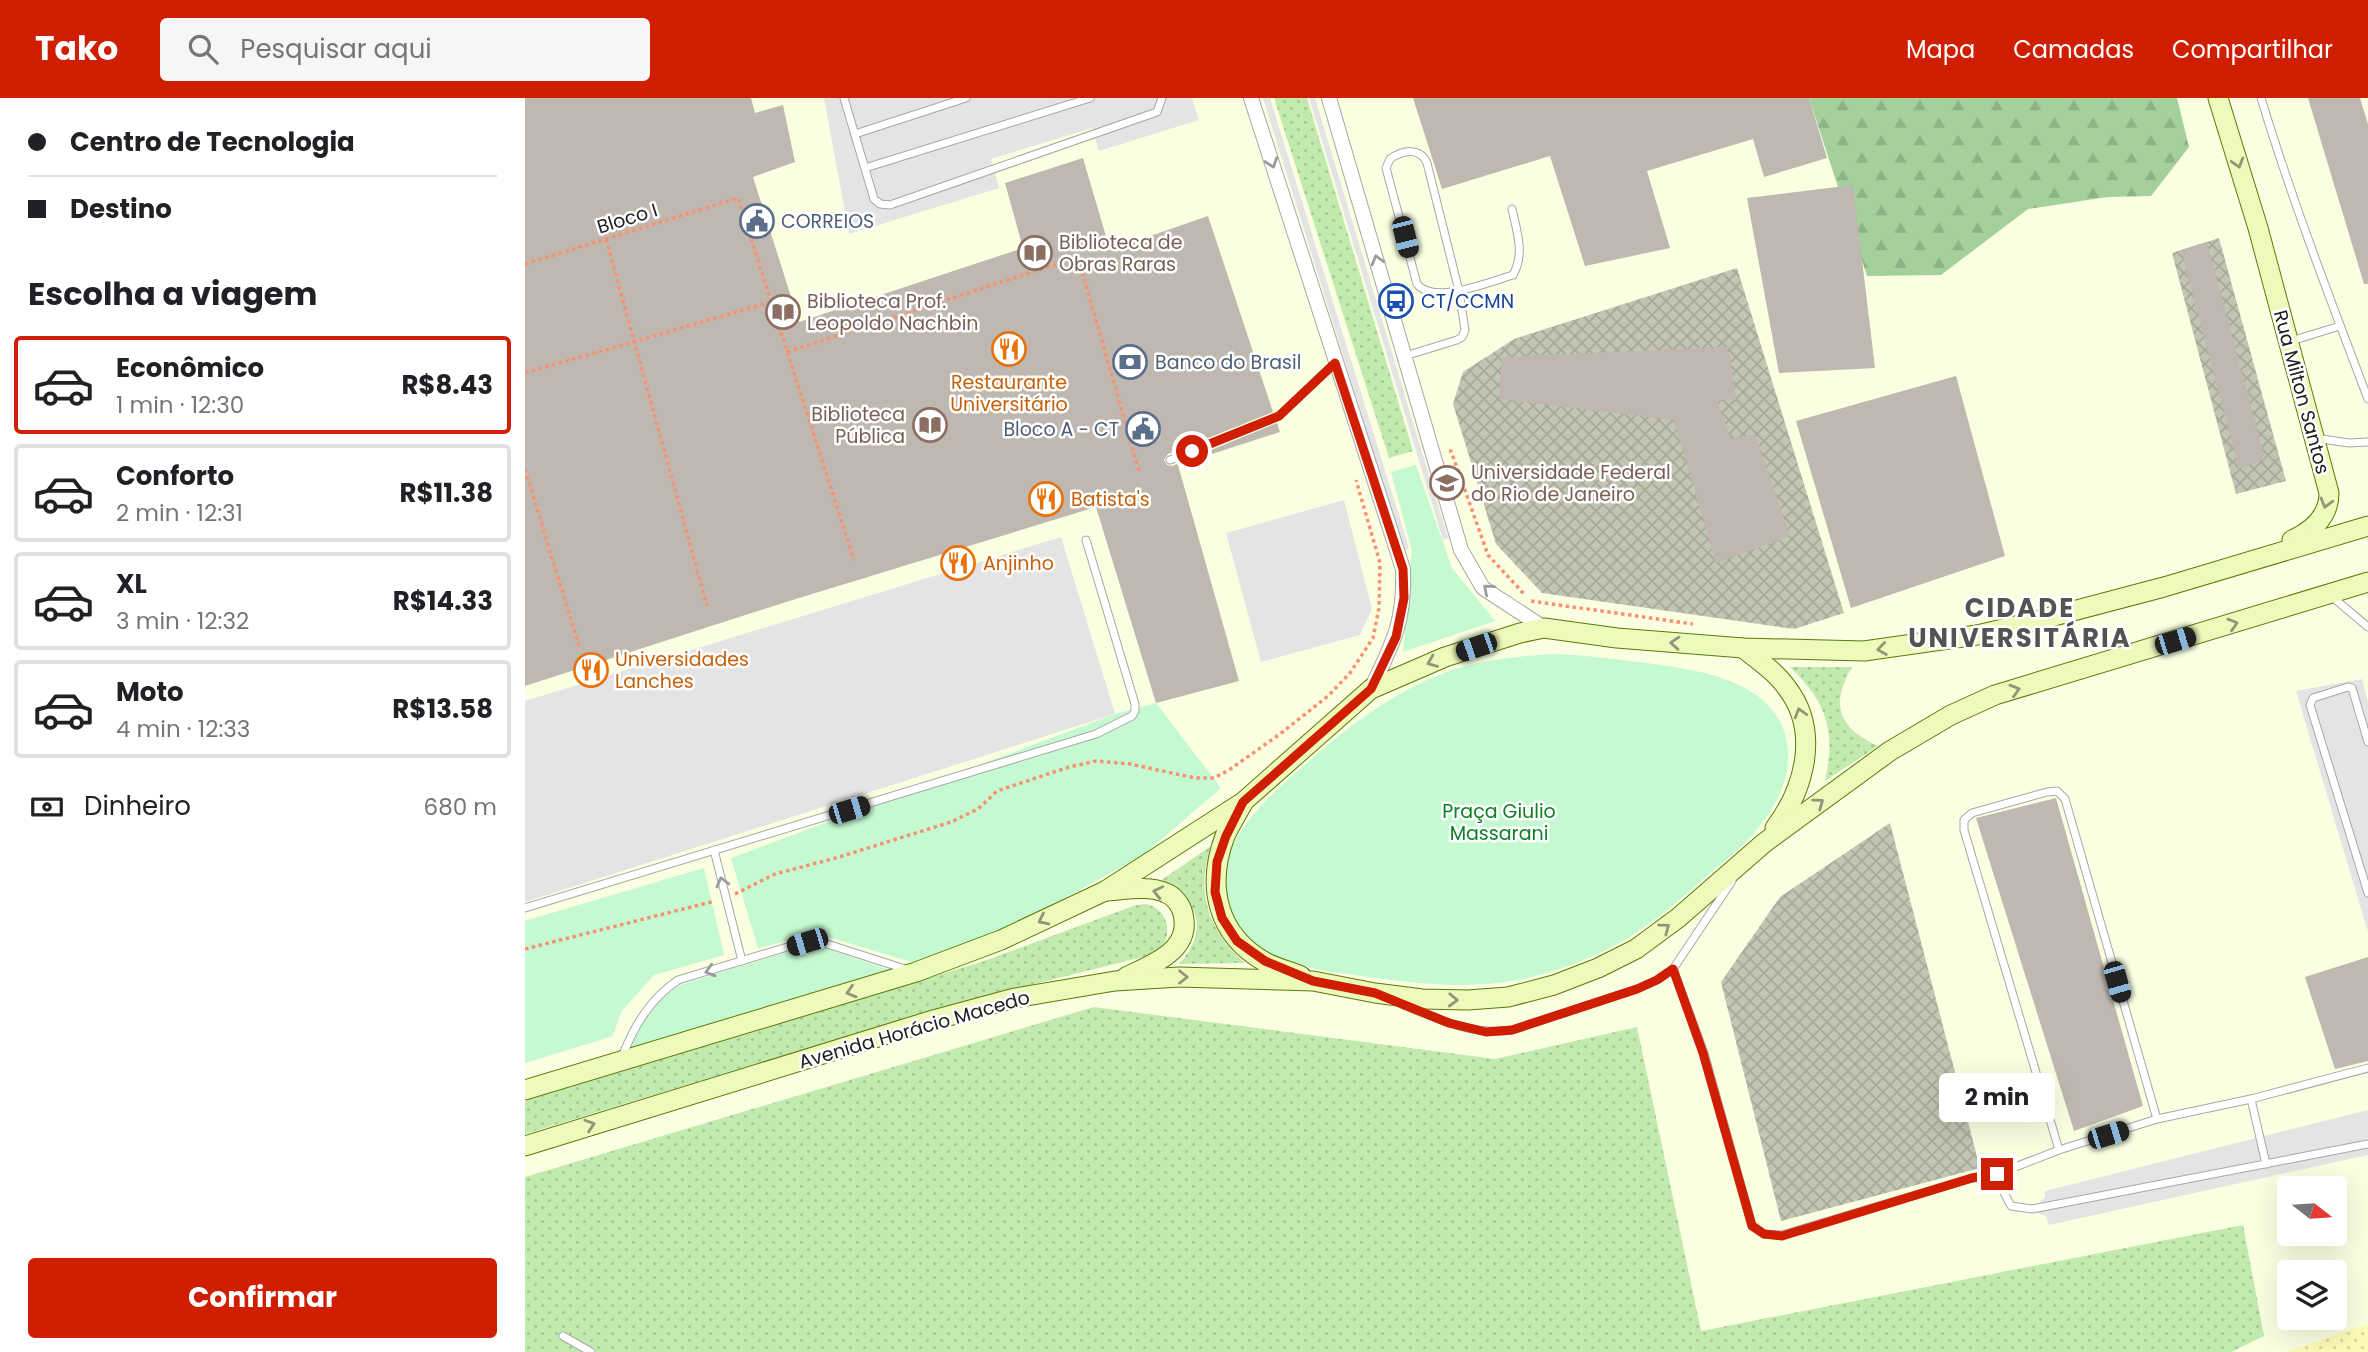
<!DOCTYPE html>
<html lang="pt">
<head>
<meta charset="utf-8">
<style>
  :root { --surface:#fff; --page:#f6f6f6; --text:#202124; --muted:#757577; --line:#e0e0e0; --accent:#cf1e01 }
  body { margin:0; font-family:Poppins,sans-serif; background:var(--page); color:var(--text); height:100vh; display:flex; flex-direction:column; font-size:26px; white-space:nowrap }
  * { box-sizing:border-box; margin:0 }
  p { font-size:23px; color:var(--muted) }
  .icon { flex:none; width:38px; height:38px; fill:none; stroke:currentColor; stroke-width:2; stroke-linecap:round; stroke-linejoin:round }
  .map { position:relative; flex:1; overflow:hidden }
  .drawer { display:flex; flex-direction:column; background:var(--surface); width:525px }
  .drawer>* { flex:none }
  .top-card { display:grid; align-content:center; height:154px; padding:0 28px; background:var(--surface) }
  .needle { width:46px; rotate:107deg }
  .controls { position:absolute; left:1752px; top:1078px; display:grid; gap:14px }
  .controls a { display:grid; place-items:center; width:70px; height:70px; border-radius:7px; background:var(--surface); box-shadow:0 7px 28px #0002; font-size:35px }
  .end { position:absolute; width:32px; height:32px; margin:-16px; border:9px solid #cf1e01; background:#fff; box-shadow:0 0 0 4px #fff }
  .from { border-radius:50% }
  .bubble { position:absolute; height:49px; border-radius:7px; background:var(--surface); box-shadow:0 7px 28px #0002; font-size:23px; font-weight:700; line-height:49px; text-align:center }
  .car { position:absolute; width:21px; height:42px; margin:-21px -10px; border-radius:9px; box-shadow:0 0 5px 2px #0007; background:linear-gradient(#222 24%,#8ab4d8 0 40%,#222 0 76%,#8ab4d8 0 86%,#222 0) }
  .top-card b { display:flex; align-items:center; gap:24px; height:66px; font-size:26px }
  .top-card b+b { border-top:2px solid var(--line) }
  .top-card i { width:18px; height:18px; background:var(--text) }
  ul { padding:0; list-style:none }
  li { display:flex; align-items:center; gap:21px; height:98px; margin:0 14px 10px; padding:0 14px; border:4px solid var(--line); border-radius:7px }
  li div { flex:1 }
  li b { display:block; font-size:26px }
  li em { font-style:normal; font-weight:700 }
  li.selected { border-color:var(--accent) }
  li>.icon { width:63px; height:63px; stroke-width:1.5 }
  h2 { padding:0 28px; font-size:32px; line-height:84px }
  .pay { display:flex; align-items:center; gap:18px; height:77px; padding:0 28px; font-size:26px }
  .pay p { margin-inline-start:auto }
  .cta { display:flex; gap:14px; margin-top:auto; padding:14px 28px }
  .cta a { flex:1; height:80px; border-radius:7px; background:var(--accent); color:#fff; font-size:28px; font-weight:700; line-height:80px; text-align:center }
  header { display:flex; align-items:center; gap:42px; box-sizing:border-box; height:98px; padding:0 35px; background:var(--accent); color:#fff }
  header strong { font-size:33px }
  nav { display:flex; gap:38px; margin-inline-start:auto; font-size:24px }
  .search { width:490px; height:63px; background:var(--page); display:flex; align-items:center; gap:18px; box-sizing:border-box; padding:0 24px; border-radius:7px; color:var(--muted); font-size:26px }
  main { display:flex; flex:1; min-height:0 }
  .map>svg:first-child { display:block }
</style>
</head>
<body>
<header>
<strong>Tako</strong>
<div class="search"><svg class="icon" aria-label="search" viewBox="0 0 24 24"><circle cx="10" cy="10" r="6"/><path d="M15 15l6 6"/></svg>Pesquisar aqui</div>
<nav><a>Mapa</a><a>Camadas</a><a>Compartilhar</a></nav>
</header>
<main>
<section class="drawer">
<div class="top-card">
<b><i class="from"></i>Centro de Tecnologia</b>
<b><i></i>Destino</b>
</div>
<h2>Escolha a viagem</h2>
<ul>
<li class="selected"><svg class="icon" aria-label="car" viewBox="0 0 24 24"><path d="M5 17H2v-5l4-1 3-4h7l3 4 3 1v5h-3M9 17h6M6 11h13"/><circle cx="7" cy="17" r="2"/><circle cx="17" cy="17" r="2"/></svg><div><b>Econômico</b><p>1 min · 12:30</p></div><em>R$8.43</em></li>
<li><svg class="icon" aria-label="car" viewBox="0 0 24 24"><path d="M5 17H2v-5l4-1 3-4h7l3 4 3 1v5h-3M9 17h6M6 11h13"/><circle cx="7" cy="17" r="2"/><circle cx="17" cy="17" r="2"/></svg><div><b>Conforto</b><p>2 min · 12:31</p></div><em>R$11.38</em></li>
<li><svg class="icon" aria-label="car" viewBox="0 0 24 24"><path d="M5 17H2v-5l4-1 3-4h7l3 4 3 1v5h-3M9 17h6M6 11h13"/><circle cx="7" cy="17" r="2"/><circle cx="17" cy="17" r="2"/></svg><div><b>XL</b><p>3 min · 12:32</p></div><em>R$14.33</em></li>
<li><svg class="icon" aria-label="car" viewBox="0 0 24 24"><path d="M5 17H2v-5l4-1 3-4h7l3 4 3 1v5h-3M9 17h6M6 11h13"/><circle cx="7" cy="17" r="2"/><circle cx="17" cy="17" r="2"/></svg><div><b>Moto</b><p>4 min · 12:33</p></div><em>R$13.58</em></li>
</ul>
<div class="pay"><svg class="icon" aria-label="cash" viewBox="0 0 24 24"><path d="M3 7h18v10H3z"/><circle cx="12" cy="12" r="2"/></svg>Dinheiro<p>680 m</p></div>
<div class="cta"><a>Confirmar</a></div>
</section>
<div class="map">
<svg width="1843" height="1254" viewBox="0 0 1843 1254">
  <defs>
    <pattern id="construction-cross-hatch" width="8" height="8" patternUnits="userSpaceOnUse" patternTransform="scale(1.75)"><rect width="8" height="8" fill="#c3c5b2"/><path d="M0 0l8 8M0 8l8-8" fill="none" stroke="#a7a999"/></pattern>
    <pattern id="grass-dots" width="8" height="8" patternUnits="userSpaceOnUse" patternTransform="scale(1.75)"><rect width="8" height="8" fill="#c3eaae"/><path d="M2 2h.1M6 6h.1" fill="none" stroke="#a7c895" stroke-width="1.8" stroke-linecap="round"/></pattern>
    <pattern id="forest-firs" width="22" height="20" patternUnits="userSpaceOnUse" patternTransform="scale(1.75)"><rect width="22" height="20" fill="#a4d09c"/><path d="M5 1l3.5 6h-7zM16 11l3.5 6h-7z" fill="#8db286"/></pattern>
    <pattern id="sand-dots" width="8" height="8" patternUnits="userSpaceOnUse" patternTransform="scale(1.75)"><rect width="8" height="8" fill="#fefab7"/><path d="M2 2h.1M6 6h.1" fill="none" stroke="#d9d69d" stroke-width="1.8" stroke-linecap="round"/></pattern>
  </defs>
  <rect width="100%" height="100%" fill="#f1efe7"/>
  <path fill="#fbffe2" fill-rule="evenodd" d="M0,0H1843V1254H0V965L88,938L95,914L129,877L199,857L178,770L0,823ZM1764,1090H1810V1136H1764ZM1764,1174H1810V1220H1764Z"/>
  <g fill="url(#construction-cross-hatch)">
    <polygon points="1694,140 1761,383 1711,396 1647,155"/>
    <polygon points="1212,170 1319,515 1269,531 1017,495 971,446 928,306 938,274 989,241"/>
    <polygon points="1365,725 1455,1070 1256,1123 1196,884 1255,799"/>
  </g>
  <g fill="url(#grass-dots)">
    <polygon points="749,0 782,0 888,353 864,360"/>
    <path d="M1265,569H1327C1305,607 1313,630 1353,648L1300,683C1311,632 1302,605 1265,569Z"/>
    <path d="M686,748C670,794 684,834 720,865L654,866C669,850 680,826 664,806C658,797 642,791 632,785Z"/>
    <path d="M622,806C640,812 646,827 640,845L626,857L465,897L376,922L0,1036V1003L456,864L611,807Z"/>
    <polygon points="569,909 970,961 1112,929 1176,1233 1718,1127 1739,1238 1706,1254 0,1254 0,1079"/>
  </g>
  <polygon fill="url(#forest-firs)" points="1284,0 1652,0 1664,49 1626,98 1583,99 1503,111 1416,177 1342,178"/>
  <polygon fill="url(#sand-dots)" points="1843,1226 1843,1254 1760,1254"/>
  <g fill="#c5f9d1">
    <polygon points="891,367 927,470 970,523 878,554 887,453 866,374"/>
    <path d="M1029,556C1060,557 1090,561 1121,565C1177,572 1260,584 1263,655C1265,685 1246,716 1227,738C1214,752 1198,764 1184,776C1161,796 1138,817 1112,834C1078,857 1033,874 993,882C938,892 885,885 830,877C791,872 740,865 714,831C701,815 695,775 703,757C718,721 748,695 776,670C818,633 859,600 911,578C947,563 990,558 1029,556Z"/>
    <polygon points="631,605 696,690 617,758 495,824 390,865 293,836 233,850 206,760 590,616"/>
    <polygon points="179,770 199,857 129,877 96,914 88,938 0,965 0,823"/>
    <polygon points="281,848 294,848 368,873 103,956 110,933 142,895 155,887"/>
  </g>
  <g fill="#e4e4e4">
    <polygon points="299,0 667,0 674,22 574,53 567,30 466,61 474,90 324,136"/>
    <polygon points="738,0 745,0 884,450 879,453"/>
    <polygon points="784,0 790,0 923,440 918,442"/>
    <polygon points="819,402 847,511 835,537 736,564 701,435"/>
    <polygon points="536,439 590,616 0,804 0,603"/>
    <polygon points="1837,581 1843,604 1843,834 1771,593"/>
    <polygon points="1843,1012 1843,1057 1524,1127 1521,1118 1514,1116 1512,1107 1520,1099 1520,1093"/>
  </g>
  <g fill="#beb8b0">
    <polygon points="0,0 226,0 230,15 258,7 270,64 228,79 274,224 498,150 480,85 558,60 585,152 683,118 748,314 643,356 639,362 642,367 647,368 752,325 755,334 653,367 714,583 631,605 571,409 261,504 0,588"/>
    <polygon points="888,0 1284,0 1302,60 1239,79 1228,41 1122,73 1145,150 1060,168 1025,58 917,91"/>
    <polygon points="1783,0 1835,0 1843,26 1843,186 1839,186"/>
    <polygon points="1328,87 1350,270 1254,275 1222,100"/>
    <polygon points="1682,144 1740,361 1714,371 1656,152"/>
    <polygon points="1203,249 1211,302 1192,302 1206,341 1230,336 1265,438 1191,465 1149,322 974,301 977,259"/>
    <polygon points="1431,278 1480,458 1326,510 1271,323"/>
    <polygon points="1531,700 1618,1008 1549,1033 1451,720"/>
    <polygon points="1843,859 1843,963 1810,971 1780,879"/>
  </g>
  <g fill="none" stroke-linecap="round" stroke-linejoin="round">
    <g stroke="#a7a7a7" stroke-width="9">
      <g id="lane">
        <polyline points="319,0 349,101 355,106 365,107 632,14 637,0"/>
        <path d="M1736,0C1767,102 1805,201 1843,301"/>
        <polyline points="330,36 441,0"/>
        <polyline points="340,70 565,0"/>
        <polyline points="1766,243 1815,228"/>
        <path d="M880,258L932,242L937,239L940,232L934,193L902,65C895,49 878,52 865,61L861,70L892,186C908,207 965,184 988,177C1000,156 992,134 987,111"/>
        <polyline points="1790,340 1824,345 1843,344"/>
        <polyline points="645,362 754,318 810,265"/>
        <polyline points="1805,497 1843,529"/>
        <polyline points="1843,644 1827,590 1823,589 1788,600 1785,607 1843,795"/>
        <polyline points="189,752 217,863"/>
        <polyline points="0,810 571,636 607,618 610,613 610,606 561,442"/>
        <polyline points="1148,871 1179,955 1227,1127 1239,1136 1257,1137 1447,1080 1472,1076 1475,1087 1486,1108 1507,1111 1843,1046"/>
        <path d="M877,906C912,921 948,938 987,932L1112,891L1132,882L1148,871L1207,783"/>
        <path d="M97,959C109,928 125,901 153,882L282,843L296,844L380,871"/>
        <polyline points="1726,1001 1741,1066"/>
        <polyline points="1534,1052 1439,732 1439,722 1447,715 1522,694 1532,693 1540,701 1632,1021"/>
        <polyline points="1472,1076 1534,1052 1632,1021 1726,1001 1843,970"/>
        <polyline points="38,1238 66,1254"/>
      </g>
    </g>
    <g stroke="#a7a7a7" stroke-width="16">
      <g id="street">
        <path d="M726,0L878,471C880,524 868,545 846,591"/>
        <polyline points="804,0 936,452 958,490 1019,530"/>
      </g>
    </g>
    <g stroke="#5c7906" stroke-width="21">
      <g id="secondary">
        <path d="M1693,0L1733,130L1804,395C1804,419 1787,433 1767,442"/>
        <path d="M1218,550C1233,562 1251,574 1262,590C1295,633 1280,690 1250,730"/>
        <path d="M718,705C712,716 705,727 700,738C681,788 692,837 740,864C751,870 764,873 776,878"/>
        <path d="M580,793C599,792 624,787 641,795C649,798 656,807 658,816C667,853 627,866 601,879"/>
        <polyline points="0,992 391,874 476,842 580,793 718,704 846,591 920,559 995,535 1019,530 1092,540 1218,550 1339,553 1452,537 1491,528 1639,489 1843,428"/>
        <polyline points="0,1048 405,923 490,900 590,883 654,879 788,883 850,895 897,901 943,902 983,899 1029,887 1073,870 1111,851 1153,820 1239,745 1365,653 1426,617 1470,597 1843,484"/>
      </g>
    </g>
    <g stroke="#f99170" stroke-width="3.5" stroke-dasharray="3.5 3.5" stroke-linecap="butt">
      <polyline points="81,141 182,508"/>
      <polyline points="0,166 213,100 329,462"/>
      <polyline points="262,254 553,159 614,373"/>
      <polyline points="0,275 246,204"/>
      <polyline points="924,353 926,353 963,457 1000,497"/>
      <polyline points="0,371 54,548"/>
      <polyline points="1006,503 1168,526"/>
      <polyline points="210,796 250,776 311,760 426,724 453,711 472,693 544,669 571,663 605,666 670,680 689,680 704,672 755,636 803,598 825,575 848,540 854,510 855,465 831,382"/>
      <polyline points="0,851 190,803"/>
    </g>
    <use href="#lane" stroke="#fff" stroke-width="7"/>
    <use href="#street" stroke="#fff" stroke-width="14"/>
    <use href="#secondary" stroke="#eef9bc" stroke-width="19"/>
  </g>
  <defs><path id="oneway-chevron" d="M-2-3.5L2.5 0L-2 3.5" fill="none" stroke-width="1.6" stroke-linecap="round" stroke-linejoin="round" transform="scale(1.75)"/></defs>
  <g stroke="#9b9b9b">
    <use href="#oneway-chevron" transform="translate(747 65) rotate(72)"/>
    <use href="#oneway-chevron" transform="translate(852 162) rotate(-106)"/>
    <use href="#oneway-chevron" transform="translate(963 491) rotate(-139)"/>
    <use href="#oneway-chevron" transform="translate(197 784) rotate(-104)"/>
    <use href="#oneway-chevron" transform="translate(185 873) rotate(164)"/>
  </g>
  <g stroke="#919776">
    <use href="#oneway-chevron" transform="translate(1713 65) rotate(73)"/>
    <use href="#oneway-chevron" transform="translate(1801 405) rotate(105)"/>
    <use href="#oneway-chevron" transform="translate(1708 526) rotate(-17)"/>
    <use href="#oneway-chevron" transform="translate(1150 545) rotate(-176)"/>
    <use href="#oneway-chevron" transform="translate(1357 551) rotate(172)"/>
    <use href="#oneway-chevron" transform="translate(907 564) rotate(158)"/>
    <use href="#oneway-chevron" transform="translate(1490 592) rotate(-17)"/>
    <use href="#oneway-chevron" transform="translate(1275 615) rotate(-106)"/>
    <use href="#oneway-chevron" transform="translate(1294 705) rotate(-36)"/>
    <use href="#oneway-chevron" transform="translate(633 794) rotate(-167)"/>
    <use href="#oneway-chevron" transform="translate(518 822) rotate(154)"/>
    <use href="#oneway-chevron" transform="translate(1140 830) rotate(-36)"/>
    <use href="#oneway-chevron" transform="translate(658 879)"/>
    <use href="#oneway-chevron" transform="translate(326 894) rotate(163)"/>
    <use href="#oneway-chevron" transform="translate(928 902) rotate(2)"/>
    <use href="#oneway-chevron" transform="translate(65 1027) rotate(-18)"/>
  </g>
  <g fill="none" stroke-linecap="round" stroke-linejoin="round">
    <polyline stroke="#cf1e01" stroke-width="9" points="667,353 754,318 810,265 878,471 879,500 871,539 846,591 718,704 701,738 692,764 690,794 697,820 712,843 740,863 788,883 850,895 924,925 961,934 987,932 1112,891 1132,882 1148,871 1178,955 1227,1128 1239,1136 1257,1138 1447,1080 1472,1076"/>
  </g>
  <defs>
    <g id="civic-ring" transform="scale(1.75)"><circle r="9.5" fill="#fff" stroke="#5c6f8a" stroke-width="1.5"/><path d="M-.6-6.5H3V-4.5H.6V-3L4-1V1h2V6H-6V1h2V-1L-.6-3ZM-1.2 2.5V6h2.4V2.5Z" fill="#5c6f8a"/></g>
    <g id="library-ring" transform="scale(1.75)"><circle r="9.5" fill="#fff" stroke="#8d6e63" stroke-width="1.5"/><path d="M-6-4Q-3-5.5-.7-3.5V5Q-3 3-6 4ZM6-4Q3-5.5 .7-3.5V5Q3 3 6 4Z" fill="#8d6e63"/></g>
    <g id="bus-ring" transform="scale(1.75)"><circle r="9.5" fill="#fff" stroke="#1a4fb4" stroke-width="1.5"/><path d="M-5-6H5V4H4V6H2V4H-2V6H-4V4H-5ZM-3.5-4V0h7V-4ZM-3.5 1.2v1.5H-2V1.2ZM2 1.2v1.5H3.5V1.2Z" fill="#1a4fb4"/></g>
    <g id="restaurant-ring" transform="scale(1.75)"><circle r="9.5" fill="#fff" stroke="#e8710a" stroke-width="1.5"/><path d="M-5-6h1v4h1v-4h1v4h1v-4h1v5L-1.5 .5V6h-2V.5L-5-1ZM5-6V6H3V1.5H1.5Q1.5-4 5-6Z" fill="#e8710a"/></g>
    <g id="bank-ring" transform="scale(1.75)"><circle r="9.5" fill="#fff" stroke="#5c6f8a" stroke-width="1.5"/><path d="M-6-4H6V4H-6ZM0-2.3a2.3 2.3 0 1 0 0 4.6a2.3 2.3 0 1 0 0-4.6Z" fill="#5c6f8a"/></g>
    <g id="university-ring" transform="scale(1.75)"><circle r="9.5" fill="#fff" stroke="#8d6e63" stroke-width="1.5"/><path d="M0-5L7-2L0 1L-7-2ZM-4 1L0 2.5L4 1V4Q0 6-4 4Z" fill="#8d6e63"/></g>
  </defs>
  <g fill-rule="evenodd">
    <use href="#civic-ring" x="232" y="123"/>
    <use href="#library-ring" x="510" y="155"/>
    <use href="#bus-ring" x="871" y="203"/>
    <use href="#library-ring" x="258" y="214"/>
    <use href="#restaurant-ring" x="484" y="251"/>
    <use href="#bank-ring" x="605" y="264"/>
    <use href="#library-ring" x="405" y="327"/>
    <use href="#civic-ring" x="618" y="331"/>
    <use href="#university-ring" x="922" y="385"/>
    <use href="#restaurant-ring" x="521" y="401"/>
    <use href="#restaurant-ring" x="433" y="465"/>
    <use href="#restaurant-ring" x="66" y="572"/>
  </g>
  <g text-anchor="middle" stroke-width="5" stroke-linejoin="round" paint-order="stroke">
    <g font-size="19" fill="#202020" stroke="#fff">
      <text transform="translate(102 120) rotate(-17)" y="7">Bloco I</text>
      <text transform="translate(1777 294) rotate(75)" y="7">Rua Milton Santos</text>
      <text transform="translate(389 931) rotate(-16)" y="7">Avenida Horácio Macedo</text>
    </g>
    <g font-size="19" fill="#4e5e75" stroke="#fff" text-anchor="start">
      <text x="256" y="130">CORREIOS</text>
      <text x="630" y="271">Banco do Brasil</text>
      <text x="594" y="338" text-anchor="end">Bloco A - CT</text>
    </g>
    <g font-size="19" fill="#785e54" stroke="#fff" text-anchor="start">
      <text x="534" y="151">Biblioteca de<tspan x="534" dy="22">Obras Raras</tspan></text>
      <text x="282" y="210">Biblioteca Prof.<tspan x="282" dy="22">Leopoldo Nachbin</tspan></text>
      <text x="380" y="323" text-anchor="end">Biblioteca<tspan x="380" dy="22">Pública</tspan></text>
      <text x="946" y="381">Universidade Federal<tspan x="946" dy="22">do Rio de Janeiro</tspan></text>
    </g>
    <g font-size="19" fill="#164399" stroke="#fff" text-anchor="start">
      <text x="896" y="210">CT/CCMN</text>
    </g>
    <g font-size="19" fill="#c56008" stroke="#fff" text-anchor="start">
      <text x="484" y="291" text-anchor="middle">Restaurante<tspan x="484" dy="22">Universitário</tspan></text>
      <text x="546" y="408">Batista's</text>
      <text x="458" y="472">Anjinho</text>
      <text x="90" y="568">Universidades<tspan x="90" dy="22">Lanches</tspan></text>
    </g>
    <g font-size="19" fill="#0d8026" stroke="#fff">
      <text x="974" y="720">Praça Giulio<tspan x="974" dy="22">Massarani</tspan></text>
    </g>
    <g font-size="26" font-weight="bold" letter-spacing="2" fill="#535353" stroke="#fff">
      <text x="1495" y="519">CIDADE<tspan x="1495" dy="30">UNIVERSITÁRIA</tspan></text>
    </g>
  </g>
</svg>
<div class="controls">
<a><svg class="needle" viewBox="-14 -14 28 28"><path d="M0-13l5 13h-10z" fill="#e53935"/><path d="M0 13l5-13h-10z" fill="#757577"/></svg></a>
<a><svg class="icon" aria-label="layers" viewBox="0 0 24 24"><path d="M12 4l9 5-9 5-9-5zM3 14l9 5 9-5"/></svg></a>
</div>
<i class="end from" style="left:667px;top:353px"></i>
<i class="end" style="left:1472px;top:1076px"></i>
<div class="bubble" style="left:1414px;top:975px;width:116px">2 min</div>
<i class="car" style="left:880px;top:139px;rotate:166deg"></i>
<i class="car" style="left:1650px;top:543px;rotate:73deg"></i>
<i class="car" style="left:951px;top:549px;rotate:251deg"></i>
<i class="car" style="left:324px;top:712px;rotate:73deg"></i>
<i class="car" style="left:282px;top:844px;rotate:253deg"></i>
<i class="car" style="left:1592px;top:884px;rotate:164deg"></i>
<i class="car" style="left:1583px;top:1037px;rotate:73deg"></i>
</div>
</main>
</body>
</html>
